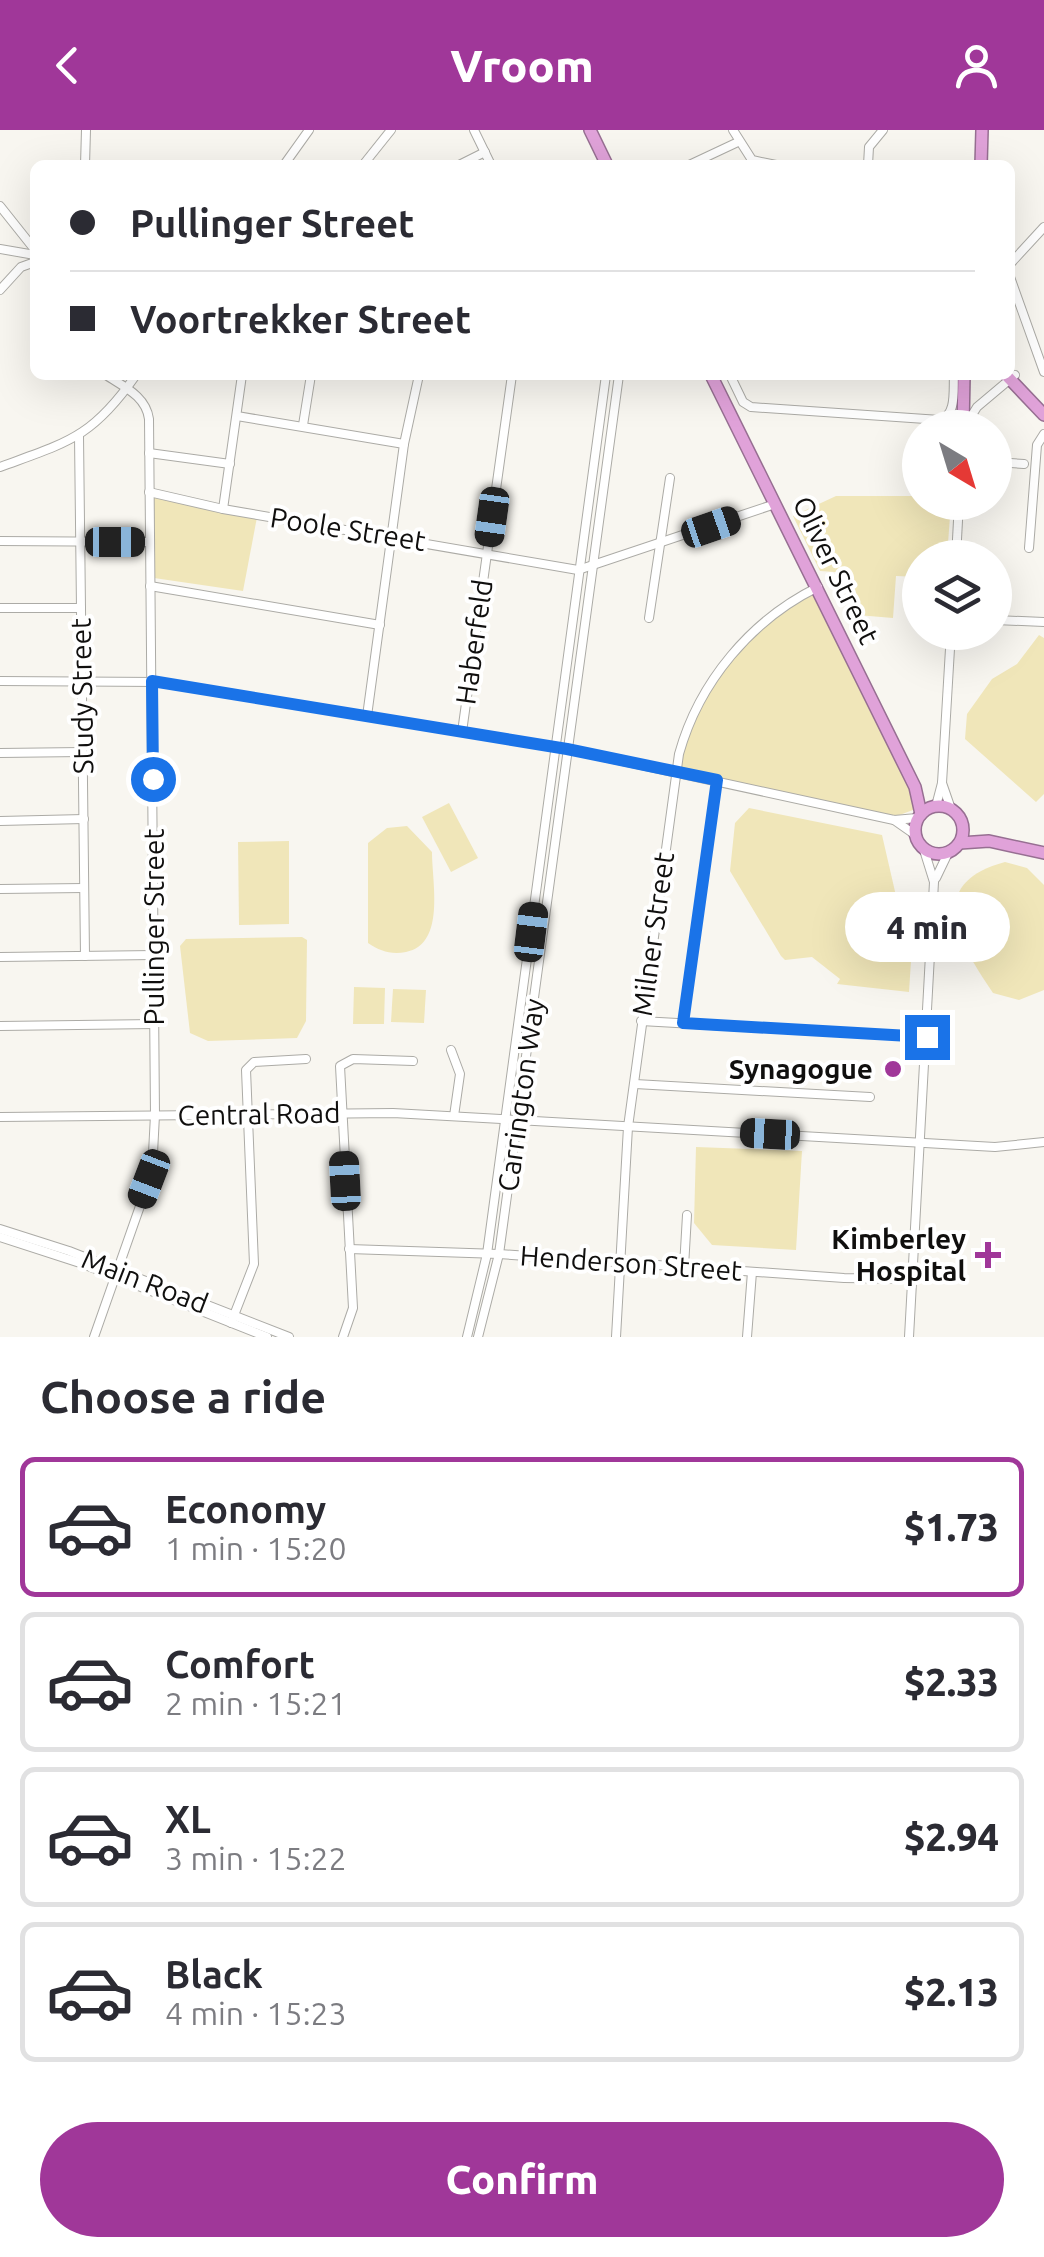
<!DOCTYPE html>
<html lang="en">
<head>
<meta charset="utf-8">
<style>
  :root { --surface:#fff; --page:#f7f7f7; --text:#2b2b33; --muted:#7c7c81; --line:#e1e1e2; --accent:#a03799 }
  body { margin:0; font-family:Ubuntu,sans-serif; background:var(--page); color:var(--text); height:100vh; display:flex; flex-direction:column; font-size:38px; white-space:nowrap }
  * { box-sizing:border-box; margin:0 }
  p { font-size:32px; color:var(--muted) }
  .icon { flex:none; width:55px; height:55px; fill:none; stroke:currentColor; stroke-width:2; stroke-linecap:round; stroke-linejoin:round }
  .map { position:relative; height:1207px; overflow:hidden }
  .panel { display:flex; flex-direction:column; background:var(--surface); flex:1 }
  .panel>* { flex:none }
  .hud { position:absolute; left:30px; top:30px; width:985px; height:220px; border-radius:15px; box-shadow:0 10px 40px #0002; display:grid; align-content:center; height:220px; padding:0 40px; background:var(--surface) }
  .needle { width:65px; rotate:142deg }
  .tools { position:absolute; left:902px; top:280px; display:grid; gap:20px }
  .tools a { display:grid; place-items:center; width:110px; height:110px; border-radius:50%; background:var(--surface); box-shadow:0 10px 40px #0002; font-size:50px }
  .end { position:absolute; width:45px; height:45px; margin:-22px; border:12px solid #1a73e8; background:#fff; box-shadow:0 0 0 5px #fff }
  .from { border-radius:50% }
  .bubble { position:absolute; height:70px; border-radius:35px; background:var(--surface); box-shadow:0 10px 40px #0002; font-size:32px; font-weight:800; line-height:70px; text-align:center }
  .car { position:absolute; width:30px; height:60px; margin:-30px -15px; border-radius:12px; box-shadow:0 0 8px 2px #0007; background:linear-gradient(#222 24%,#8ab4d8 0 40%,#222 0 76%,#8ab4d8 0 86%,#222 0) }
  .hud b { display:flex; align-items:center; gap:35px; height:95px; font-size:38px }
  .hud b+b { border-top:2px solid var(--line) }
  .hud i { width:25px; height:25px; background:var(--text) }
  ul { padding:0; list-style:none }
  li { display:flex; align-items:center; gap:30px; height:140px; margin:0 20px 15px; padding:0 20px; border:5px solid var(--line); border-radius:15px }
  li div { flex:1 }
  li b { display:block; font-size:38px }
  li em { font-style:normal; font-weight:800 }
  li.current { border-color:var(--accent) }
  li>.icon { width:90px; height:90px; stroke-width:1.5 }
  h2 { padding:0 40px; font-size:45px; line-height:120px }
  .button { display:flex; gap:20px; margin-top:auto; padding:20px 40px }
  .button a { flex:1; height:115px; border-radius:60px; background:var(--accent); color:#fff; font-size:40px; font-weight:800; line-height:115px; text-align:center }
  header { display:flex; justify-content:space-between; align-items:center; height:130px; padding:0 40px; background:var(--accent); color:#fff; font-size:45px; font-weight:800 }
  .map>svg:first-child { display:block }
</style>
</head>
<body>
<header><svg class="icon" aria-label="back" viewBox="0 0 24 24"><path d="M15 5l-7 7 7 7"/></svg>Vroom<svg class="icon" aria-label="person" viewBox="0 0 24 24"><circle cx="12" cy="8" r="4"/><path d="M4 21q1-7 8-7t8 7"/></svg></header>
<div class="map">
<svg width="1044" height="1207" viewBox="0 0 1044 1207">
  <rect width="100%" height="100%" fill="#f8f6f0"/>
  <g fill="#f0e6b9">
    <polygon points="152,366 258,382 243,461 154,448"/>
    <polygon points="836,366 920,366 920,372 951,373 947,427 920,428 920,447 896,446 893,488 845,484 849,443 820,441 793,386"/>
    <polygon points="813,460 916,663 913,680 894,687 675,641 701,568 753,503"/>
    <polygon points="1039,505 1044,508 1044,664 1036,672 965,609 967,584 992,549 1017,534"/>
    <polygon points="449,673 478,728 451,742 422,687"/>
    <polygon points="749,678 882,705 911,831 909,862 837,854 840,849 812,827 785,830 781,826 730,741 735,693"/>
    <path d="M407,696L432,722C432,753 446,814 406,822C391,825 380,821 368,813V713L387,698Z"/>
    <polygon points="289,711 289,794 239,795 238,712"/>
    <path d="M1005,732L1027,738L1044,755V860L1019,870L993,863C959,813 923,754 1005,732Z"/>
    <polygon points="302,807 307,810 306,891 297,908 208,911 190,903 180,816 186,809"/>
    <polygon points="354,857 385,858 384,894 353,894"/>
    <polygon points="393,859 426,860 424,893 391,892"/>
    <polygon points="696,1017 802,1021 796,1120 712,1115 694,1093"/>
  </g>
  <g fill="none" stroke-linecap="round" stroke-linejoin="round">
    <g stroke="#acaba6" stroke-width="10">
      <g id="minor">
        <polyline points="474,0 491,35"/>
        <polyline points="733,0 752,30 776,35"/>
        <polyline points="85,35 86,0"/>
        <polyline points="284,35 309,0"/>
        <polyline points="363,35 391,0"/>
        <polyline points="459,35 485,22"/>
        <polyline points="689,35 738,12"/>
        <polyline points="868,35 869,17 883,0"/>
        <polyline points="0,76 35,120"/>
        <polyline points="0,119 35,125"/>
        <polyline points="1010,134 1044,97"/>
        <polyline points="1010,147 1044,242"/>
        <polyline points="0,160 21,137 35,132"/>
        <path d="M730,245L743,272L751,277L940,290C957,285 953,260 954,245"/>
        <polyline points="237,286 404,314"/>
        <polyline points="303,295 311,245"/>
        <polyline points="966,295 977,277 1015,245"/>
        <polyline points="79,306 85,826"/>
        <polyline points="149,323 230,334"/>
        <polyline points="995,332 1024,334"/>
        <path d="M0,337C68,312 92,308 136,245"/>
        <polyline points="149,362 223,379 578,440 775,374"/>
        <polyline points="223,379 242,245"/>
        <polyline points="0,411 149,412"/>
        <polyline points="1029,418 1037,315 1044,304"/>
        <polyline points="956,428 959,372"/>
        <polyline points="150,456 380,495"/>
        <polyline points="0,478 81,478"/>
        <polyline points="649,488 670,348"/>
        <polyline points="995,490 1044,492"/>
        <polyline points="0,551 159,552 567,619 894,690 917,688"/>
        <polyline points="367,586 404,314 419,245"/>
        <polyline points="462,602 512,245"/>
        <polyline points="0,623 82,622"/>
        <polyline points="942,653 951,679"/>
        <polyline points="936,676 942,653 951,502"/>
        <polyline points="894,690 914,704"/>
        <polyline points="0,691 84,689"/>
        <polyline points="936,748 948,723"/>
        <polyline points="0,759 84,758"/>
        <polyline points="0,827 154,825"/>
        <polyline points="641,891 927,907"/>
        <polyline points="683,893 717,650"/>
        <polyline points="0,896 155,894"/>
        <polyline points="451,920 460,944 454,986"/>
        <polyline points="635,954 870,967"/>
        <polyline points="0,987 393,983 995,1017 1044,1012"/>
        <polyline points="0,1099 69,1121 289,1207"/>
        <polyline points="0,1107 83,1134 267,1207"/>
        <polyline points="349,1119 499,1124 844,1148 912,1149"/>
        <polyline points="684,1137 687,1085"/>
        <polyline points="231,1193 254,1134 246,940 254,932 306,929"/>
        <path d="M94,1207L152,1042L155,985L149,289C146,266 124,257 106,245"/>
        <polyline points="343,1207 353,1178 340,936 353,929 413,931"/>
        <polyline points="467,1207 487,1124 606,245"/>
        <polyline points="478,1207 499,1124 619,245"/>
        <path d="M616,1207L628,997L679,624C699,552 751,490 818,457"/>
        <polyline points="747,1207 752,1142"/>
        <polyline points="909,1207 934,752 924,720"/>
      </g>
    </g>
    <g stroke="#976f92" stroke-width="14">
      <g id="highway">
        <polyline points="590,0 607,35"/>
        <polyline points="981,35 982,0"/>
        <polyline points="711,245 915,657 921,684"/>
        <polyline points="1006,245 1044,285"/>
        <polyline points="963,298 964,245"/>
        <circle cx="939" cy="700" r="24"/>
        <polyline points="960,713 989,711 1044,723"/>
      </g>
    </g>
    <use href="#minor" stroke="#fff" stroke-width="8"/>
    <use href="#highway" stroke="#e0a2d9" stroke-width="11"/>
  </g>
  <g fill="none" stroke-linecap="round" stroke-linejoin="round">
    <polyline stroke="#1a73e8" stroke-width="12" points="153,649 152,551 567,619 717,650 683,893 927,907"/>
  </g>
  <g fill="#a03799" stroke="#fff" stroke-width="4">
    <circle cx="893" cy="939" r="10"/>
    <path d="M983 1110h10v10h10v10h-10v10h-10v-10h-10v-10h10z"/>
  </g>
  <g text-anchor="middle" stroke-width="8" stroke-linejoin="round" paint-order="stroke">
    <g font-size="28" fill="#100f0e" stroke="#fff">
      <text transform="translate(348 399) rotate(9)" y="10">Poole Street</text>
      <text transform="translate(836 440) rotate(64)" y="10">Oliver Street</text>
      <text transform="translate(474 512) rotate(-82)" y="10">Haberfeld</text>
      <text transform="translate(82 566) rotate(-91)" y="10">Study Street</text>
      <text transform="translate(154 797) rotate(-90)" y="10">Pullinger Street</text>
      <text transform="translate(653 804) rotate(-82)" y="10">Milner Street</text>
      <text transform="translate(521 965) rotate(-82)" y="10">Carrington Way</text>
      <text transform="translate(259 984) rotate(-1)" y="10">Central Road</text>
      <text transform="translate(631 1133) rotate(4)" y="10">Henderson Street</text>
      <text transform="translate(145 1151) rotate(21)" y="10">Main Road</text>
    </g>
    <g font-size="28" font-weight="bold" fill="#100f0e" stroke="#fff" text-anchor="end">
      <text x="873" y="949">Synagogue</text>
      <text x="966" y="1119">Kimberley<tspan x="966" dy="32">Hospital</tspan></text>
    </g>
  </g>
</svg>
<div class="tools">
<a><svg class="needle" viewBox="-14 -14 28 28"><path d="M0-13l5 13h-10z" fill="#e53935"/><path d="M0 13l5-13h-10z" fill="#7c7c81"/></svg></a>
<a><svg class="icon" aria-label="layers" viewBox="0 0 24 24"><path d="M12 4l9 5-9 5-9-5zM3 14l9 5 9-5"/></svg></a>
</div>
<i class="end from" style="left:153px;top:649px"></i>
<i class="end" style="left:927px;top:907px"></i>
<div class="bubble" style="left:845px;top:762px;width:165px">4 min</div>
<i class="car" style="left:492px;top:387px;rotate:188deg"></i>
<i class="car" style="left:711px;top:397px;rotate:71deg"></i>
<i class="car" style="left:115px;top:412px;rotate:90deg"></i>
<i class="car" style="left:531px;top:802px;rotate:7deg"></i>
<i class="car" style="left:770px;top:1004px;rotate:273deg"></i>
<i class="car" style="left:149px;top:1049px;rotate:201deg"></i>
<i class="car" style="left:345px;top:1051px;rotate:357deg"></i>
<div class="hud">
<b><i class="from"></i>Pullinger Street</b>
<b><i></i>Voortrekker Street</b>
</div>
</div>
<section class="panel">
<h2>Choose a ride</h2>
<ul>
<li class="current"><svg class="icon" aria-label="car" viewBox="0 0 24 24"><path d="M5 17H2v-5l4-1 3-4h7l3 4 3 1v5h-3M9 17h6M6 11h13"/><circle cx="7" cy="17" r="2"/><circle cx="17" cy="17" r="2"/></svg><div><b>Economy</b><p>1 min · 15:20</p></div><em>$1.73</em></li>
<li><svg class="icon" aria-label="car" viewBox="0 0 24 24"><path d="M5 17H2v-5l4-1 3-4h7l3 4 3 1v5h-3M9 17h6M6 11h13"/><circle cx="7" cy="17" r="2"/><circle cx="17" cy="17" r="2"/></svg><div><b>Comfort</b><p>2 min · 15:21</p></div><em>$2.33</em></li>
<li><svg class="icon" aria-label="car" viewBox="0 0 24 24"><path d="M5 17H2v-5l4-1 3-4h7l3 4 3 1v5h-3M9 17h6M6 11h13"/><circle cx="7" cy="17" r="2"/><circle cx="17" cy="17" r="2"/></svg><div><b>XL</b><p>3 min · 15:22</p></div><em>$2.94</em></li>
<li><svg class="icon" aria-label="car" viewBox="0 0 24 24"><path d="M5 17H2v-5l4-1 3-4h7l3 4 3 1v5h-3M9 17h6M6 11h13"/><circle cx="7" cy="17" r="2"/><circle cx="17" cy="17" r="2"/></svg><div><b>Black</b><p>4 min · 15:23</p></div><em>$2.13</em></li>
</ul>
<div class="button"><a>Confirm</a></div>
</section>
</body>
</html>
